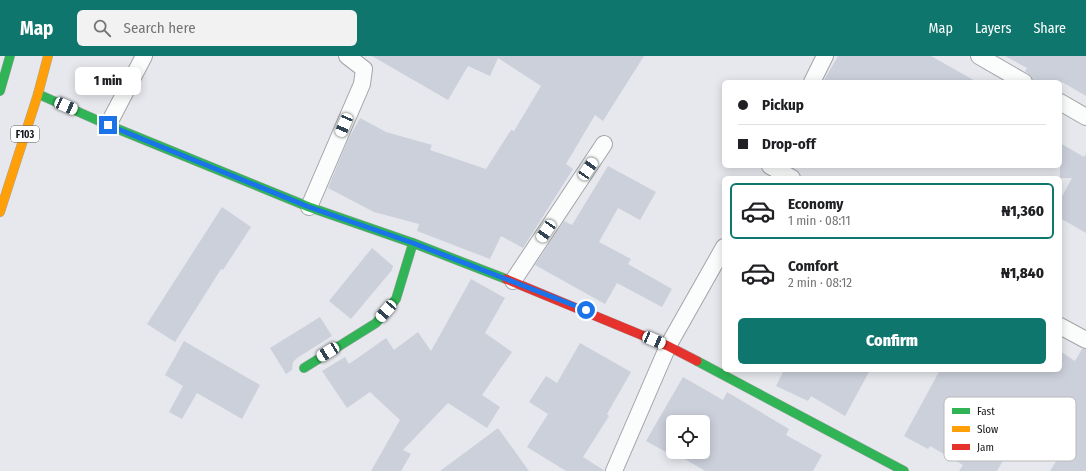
<!DOCTYPE html>
<html lang="en">
<head>
<meta charset="utf-8">
<style>
  :root { --surface:#fff; --page:#f2f2f2; --text:#202124; --muted:#757577; --line:#e0e0e0; --accent:#0f766e }
  body { margin:0; font-family:"Fira Sans Condensed",sans-serif; background:var(--page); color:var(--text); height:100vh; display:flex; flex-direction:column; font-size:15px; white-space:nowrap }
  * { box-sizing:border-box; margin:0 }
  p { font-size:13px; color:var(--muted) }
  .icon { flex:none; width:22px; height:22px; fill:none; stroke:currentColor; stroke-width:2; stroke-linecap:round; stroke-linejoin:round }
  .map { position:relative; flex:1; overflow:hidden }
  .drawer { position:absolute; left:722px; top:120px; width:340px; height:196px; display:flex; flex-direction:column; background:var(--surface); border-radius:6px; box-shadow:0 2px 10px #0003 }
  .drawer>* { flex:none }
  .top-card { position:absolute; left:722px; top:24px; width:340px; height:88px; border-radius:6px; box-shadow:0 2px 10px #0003; display:grid; align-content:center; height:88px; padding:0 16px; background:var(--surface) }
  .tools { position:absolute; left:666px; top:359px; display:grid; gap:8px }
  .tools a { display:grid; place-items:center; width:44px; height:44px; border-radius:6px; background:var(--surface); box-shadow:0 2px 10px #0003; font-size:20px }
  .end { position:absolute; width:18px; height:18px; margin:-9px; border:5px solid #1a73e8; background:#fff; box-shadow:0 0 0 2px #fff }
  .from { border-radius:50% }
  .bubble { position:absolute; height:28px; border-radius:6px; background:var(--surface); box-shadow:0 2px 10px #0003; font-size:13px; font-weight:800; line-height:28px; text-align:center }
  .car { position:absolute; width:12px; height:24px; margin:-12px -6px; border-radius:5px; box-shadow:0 0 3px 1px #0007; background:linear-gradient(#fff 24%,#345 0 40%,#fff 0 76%,#345 0 86%,#fff 0) }
  .top-card b { display:flex; align-items:center; gap:14px; height:38px; font-size:15px }
  .top-card b+b { border-top:1px solid var(--line) }
  .top-card i { width:10px; height:10px; background:var(--text) }
  ul { padding:7px 0 0; list-style:none }
  li { display:flex; align-items:center; gap:12px; height:56px; margin:0 8px 6px; padding:0 8px; border:2px solid transparent; border-radius:6px }
  li div { flex:1 }
  li b { display:block; font-size:15px }
  li em { font-style:normal; font-weight:800 }
  li.current { border-color:var(--accent) }
  li>.icon { width:36px; height:36px; stroke-width:1.5 }
  .button { display:flex; gap:8px; margin-top:auto; padding:8px 16px }
  .button a { flex:1; height:46px; border-radius:6px; background:var(--accent); color:#fff; font-size:16px; font-weight:800; line-height:46px; text-align:center }
  header { display:flex; align-items:center; gap:24px; box-sizing:border-box; height:56px; padding:0 20px; background:var(--accent); color:#fff }
  header strong { font-size:19px }
  nav { display:flex; gap:22px; margin-inline-start:auto; font-size:14px }
  .search { width:280px; height:36px; background:var(--page); display:flex; align-items:center; gap:10px; box-sizing:border-box; padding:0 14px; border-radius:6px; color:var(--muted); font-size:15px }
  .map>svg:first-child { display:block }
</style>
</head>
<body>
<header>
<strong>Map</strong>
<div class="search"><svg class="icon" aria-label="search" viewBox="0 0 24 24"><circle cx="10" cy="10" r="6"/><path d="M15 15l6 6"/></svg>Search here</div>
<nav><a>Map</a><a>Layers</a><a>Share</a></nav>
</header>
<div class="map">
<svg width="1086" height="415" viewBox="0 0 1086 415">
  <rect width="100%" height="100%" fill="#e6e8ed"/>
  <g fill="#cbd0db" fill-rule="evenodd">
    <polygon points="372,0 644,0 603,65 595,59 566,108 573,113 523,192 501,180 490,203 417,175 419,168 374,156 328,132 348,84 360,62 386,76 432,89 430,94 486,113 511,74 514,75 541,30 498,2 490,20 468,10 448,44"/>
    <polygon points="838,0 931,0 977,26 823,26"/>
    <polygon points="1005,0 1086,0 1086,40 1062,26 1033,26 1032,21 1025,15 1027,12"/>
    <polygon points="1060,87 1084,101 1086,98 1086,177 1060,162 1060,144 1072,122 1060,122"/>
    <polygon points="608,110 656,136 640,164 618,152 599,186 631,203 628,208 672,233 662,251 617,227 605,248 535,209 564,165 572,169"/>
    <polygon points="222,151 251,171 223,214 221,213 175,286 147,268"/>
    <polygon points="372,192 393,210 392,214 351,263 329,245"/>
    <polygon points="471,223 505,242 485,277 512,296 482,339 500,351 487,372 448,347 403,394 411,398 401,415 371,415 400,364 370,336 347,352 322,315 345,301 349,308 386,282 394,294 418,276 431,295"/>
    <polygon points="320,261 332,280 297,302 293,306 292,314 286,318 270,292"/>
    <polygon points="184,285 260,329 242,363 197,337 182,363 169,356 183,330 165,319"/>
    <polygon points="580,287 631,316 607,358 609,360 583,401 605,415 566,415 527,391 548,358 529,346 546,320 557,327"/>
    <polygon points="1082,293 1086,293 1086,415 1050,415 1067,388 1026,364 997,415 959,415 963,409 930,390 928,393 904,380 940,314 1060,314 1060,295 1075,305"/>
    <polygon points="784,314 870,314 845,360 811,340 808,345 776,330"/>
    <path d="M683,321L723,344L727,336L789,373L786,379L822,399L813,415H705L673,396V400L646,385ZM673,366H703V396H673Z"/>
    <polygon points="498,372 529,415 440,415"/>
  </g>
  <g fill="none" stroke-linecap="round" stroke-linejoin="round">
    <g stroke="#a3a5a8" stroke-width="18">
      <g id="street">
        <polyline points="979,0 1024,26"/>
        <polyline points="812,26 825,0"/>
        <polyline points="1060,46 1086,61"/>
        <polyline points="108,69 144,0"/>
        <polyline points="770,110 792,122"/>
        <polyline points="309,151 362,28 364,13 347,0"/>
        <polyline points="513,225 604,88"/>
        <polyline points="1060,270 1086,284"/>
        <polyline points="614,415 668,290 724,191"/>
      </g>
    </g>
    <g stroke="#a3a5a8" stroke-width="10">
      <g id="fast">
        <polyline points="0,35 10,0"/>
        <polyline points="38,38 108,69 309,151 413,187 506,223"/>
        <polyline points="697,305 904,415"/>
        <polyline points="304,312 376,267 396,243 413,187"/>
      </g>
    </g>
    <g stroke="#a3a5a8" stroke-width="10">
      <polyline id="slow" points="0,156 38,38 48,0"/>
    </g>
    <g stroke="#a3a5a8" stroke-width="10">
      <polyline id="jam" points="506,223 668,290 697,305"/>
    </g>
    <use href="#street" stroke="#fbfcfc" stroke-width="16"/>
    <use href="#fast" stroke="#30b455" stroke-width="9"/>
    <use href="#slow" stroke="#ff9f0a" stroke-width="9"/>
    <use href="#jam" stroke="#e5322d" stroke-width="9"/>
  </g>
  <g fill="none" stroke-linecap="round" stroke-linejoin="round">
    <polyline stroke="#1a73e8" stroke-width="5" points="108,69 309,151 413,187 586,254"/>
  </g>
  <g text-anchor="middle" stroke-width="3.5" stroke-linejoin="round" paint-order="stroke">
    <rect fill="#fff" stroke="#5b5d5f" stroke-width="1" x="11" y="70" width="28" height="16" rx="3"/>
    <g font-size="10" font-weight="bold" fill="#15171a">
      <text x="25" y="82">F103</text>
    </g>
  </g>
  <rect x="944" y="341" width="132" height="64" rx="6" fill="#fff" stroke="#b9b9ba" stroke-width="1"/>
  <rect x="952" y="352" width="18" height="6" fill="#30b455"/>
  <rect x="952" y="370" width="18" height="6" fill="#ff9f0a"/>
  <rect x="952" y="388" width="18" height="6" fill="#e5322d"/>
  <g font-size="11" fill="#15171a">
    <text x="977" y="359">Fast</text>
    <text x="977" y="377">Slow</text>
    <text x="977" y="395">Jam</text>
  </g>
</svg>
<div class="tools">
<a><svg class="icon" aria-label="locate" viewBox="0 0 24 24"><circle cx="12" cy="12" r="6"/><path d="M12 2v4M12 18v4M2 12h4M18 12h4"/></svg></a>
</div>
<i class="end from" style="left:586px;top:254px"></i>
<i class="end" style="left:108px;top:69px"></i>
<div class="bubble" style="left:75px;top:11px;width:66px">1 min</div>
<i class="car" style="left:66px;top:50px;rotate:114deg"></i>
<i class="car" style="left:344px;top:69px;rotate:203deg"></i>
<i class="car" style="left:588px;top:113px;rotate:34deg"></i>
<i class="car" style="left:546px;top:175px;rotate:214deg"></i>
<i class="car" style="left:386px;top:255px;rotate:221deg"></i>
<i class="car" style="left:654px;top:284px;rotate:113deg"></i>
<i class="car" style="left:328px;top:296px;rotate:238deg"></i>
<div class="top-card">
<b><i class="from"></i>Pickup</b>
<b><i></i>Drop-off</b>
</div>
<section class="drawer">
<ul>
<li class="current"><svg class="icon" aria-label="car" viewBox="0 0 24 24"><path d="M5 17H2v-5l4-1 3-4h7l3 4 3 1v5h-3M9 17h6M6 11h13"/><circle cx="7" cy="17" r="2"/><circle cx="17" cy="17" r="2"/></svg><div><b>Economy</b><p>1 min · 08:11</p></div><em>₦1,360</em></li>
<li><svg class="icon" aria-label="car" viewBox="0 0 24 24"><path d="M5 17H2v-5l4-1 3-4h7l3 4 3 1v5h-3M9 17h6M6 11h13"/><circle cx="7" cy="17" r="2"/><circle cx="17" cy="17" r="2"/></svg><div><b>Comfort</b><p>2 min · 08:12</p></div><em>₦1,840</em></li>
</ul>
<div class="button"><a>Confirm</a></div>
</section>
</div>
</body>
</html>
